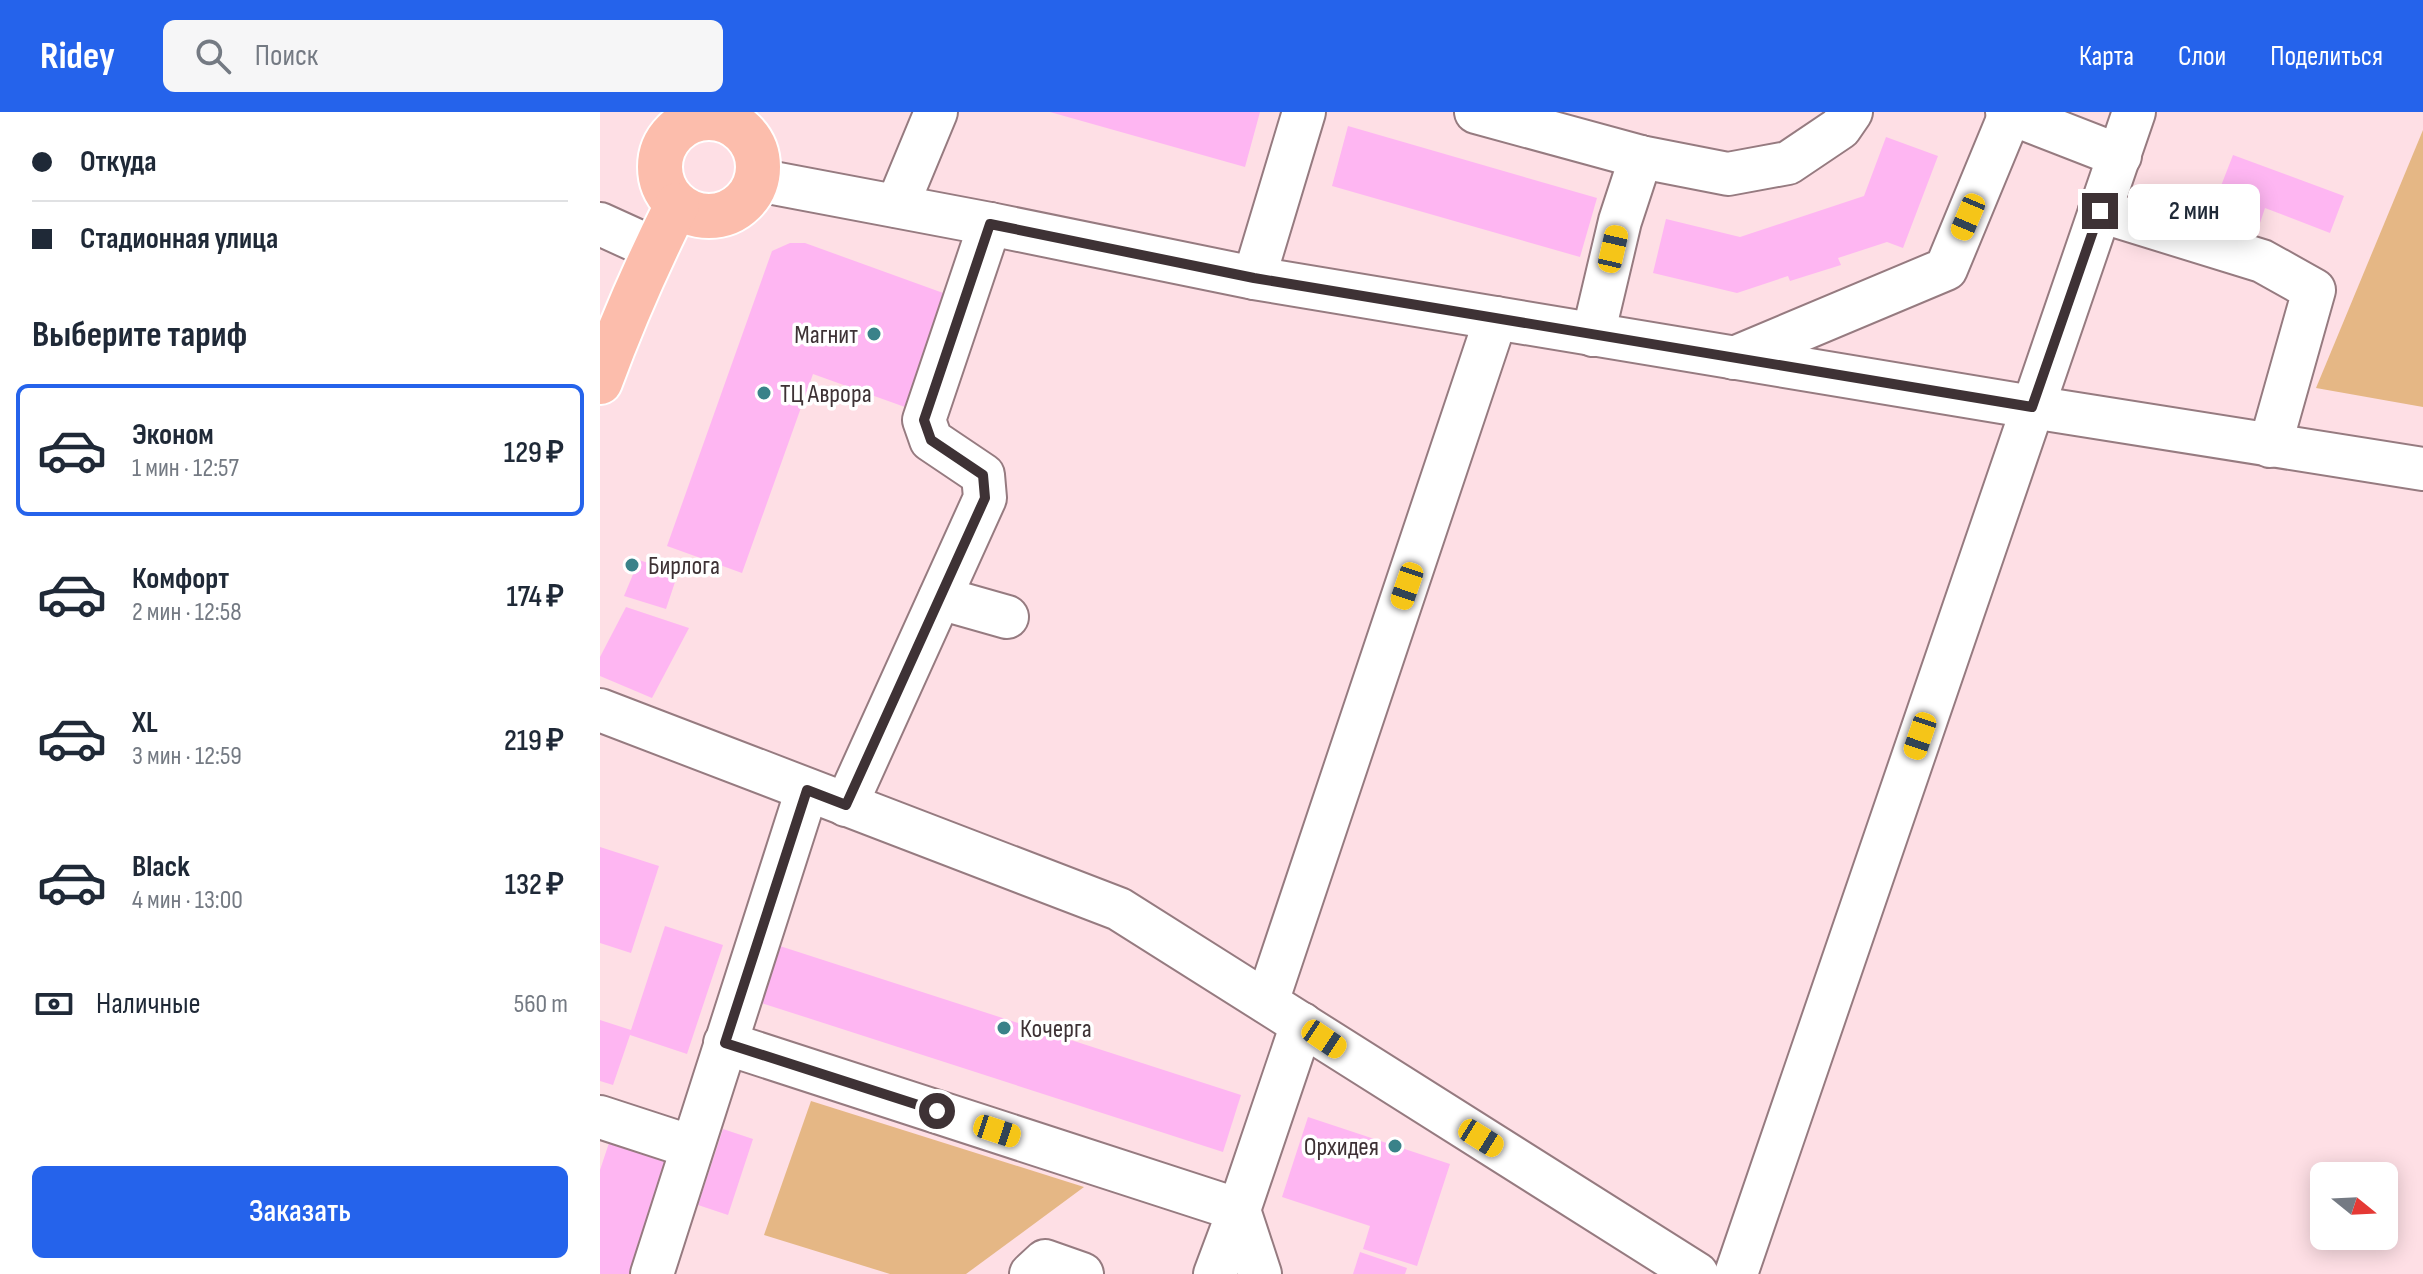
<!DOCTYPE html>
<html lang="ru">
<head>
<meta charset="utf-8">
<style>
  :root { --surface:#fff; --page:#f6f6f7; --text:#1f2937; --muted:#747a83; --line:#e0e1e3; --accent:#2563eb }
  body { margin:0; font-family:"Sofia Sans Condensed",sans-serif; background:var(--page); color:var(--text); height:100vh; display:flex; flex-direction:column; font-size:30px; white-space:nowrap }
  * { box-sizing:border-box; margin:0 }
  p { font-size:26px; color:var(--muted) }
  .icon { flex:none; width:44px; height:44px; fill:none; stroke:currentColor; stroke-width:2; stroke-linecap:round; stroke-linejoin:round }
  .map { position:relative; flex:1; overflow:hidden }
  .panel { display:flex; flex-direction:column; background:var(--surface); width:600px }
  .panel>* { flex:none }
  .banner { display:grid; align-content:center; height:176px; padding:0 32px; background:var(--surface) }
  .needle { width:52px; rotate:108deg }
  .tools { position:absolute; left:1710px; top:1050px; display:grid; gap:16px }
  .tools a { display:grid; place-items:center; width:88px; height:88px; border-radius:12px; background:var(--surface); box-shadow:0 4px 20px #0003; font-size:40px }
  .end { position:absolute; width:36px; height:36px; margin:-18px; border:10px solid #3e3235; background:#fff; box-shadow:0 0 0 4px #fff }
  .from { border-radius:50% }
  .bubble { position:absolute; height:56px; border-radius:12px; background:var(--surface); box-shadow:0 4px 20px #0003; font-size:26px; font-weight:600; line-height:56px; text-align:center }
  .car { position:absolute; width:24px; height:48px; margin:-24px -12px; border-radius:10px; box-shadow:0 0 6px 2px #0007; background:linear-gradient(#f5c518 24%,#345 0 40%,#f5c518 0 76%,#345 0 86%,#f5c518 0) }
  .banner b { display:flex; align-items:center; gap:28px; height:76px; font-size:30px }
  .banner b+b { border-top:2px solid var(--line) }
  .banner i { width:20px; height:20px; background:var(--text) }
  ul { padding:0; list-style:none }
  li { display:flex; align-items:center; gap:24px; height:132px; margin:0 16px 12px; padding:0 16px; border:4px solid transparent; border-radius:12px }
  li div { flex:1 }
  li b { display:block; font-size:30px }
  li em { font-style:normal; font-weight:600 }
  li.selected { border-color:var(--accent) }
  li>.icon { width:72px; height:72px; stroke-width:1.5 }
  h2 { padding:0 32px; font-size:36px; line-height:96px }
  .pay { display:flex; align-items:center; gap:20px; height:88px; padding:0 32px; font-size:30px }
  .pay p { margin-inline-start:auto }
  .cta { display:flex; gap:16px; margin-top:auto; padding:16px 32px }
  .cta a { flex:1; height:92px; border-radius:12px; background:var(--accent); color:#fff; font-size:32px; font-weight:600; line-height:92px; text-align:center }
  header { display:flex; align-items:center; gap:48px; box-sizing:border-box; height:112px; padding:0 40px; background:var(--accent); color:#fff }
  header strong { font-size:38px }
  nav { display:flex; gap:44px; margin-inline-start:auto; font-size:28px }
  .search { width:560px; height:72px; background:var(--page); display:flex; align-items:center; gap:20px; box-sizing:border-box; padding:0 28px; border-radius:12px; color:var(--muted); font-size:30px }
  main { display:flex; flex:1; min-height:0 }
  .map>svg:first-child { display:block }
</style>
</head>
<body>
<header>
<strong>Ridey</strong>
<div class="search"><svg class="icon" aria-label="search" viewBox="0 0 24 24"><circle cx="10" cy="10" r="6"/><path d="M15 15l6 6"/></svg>Поиск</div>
<nav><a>Карта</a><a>Слои</a><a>Поделиться</a></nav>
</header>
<main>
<section class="panel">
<div class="banner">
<b><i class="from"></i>Откуда</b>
<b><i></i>Стадионная улица</b>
</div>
<h2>Выберите тариф</h2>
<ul>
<li class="selected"><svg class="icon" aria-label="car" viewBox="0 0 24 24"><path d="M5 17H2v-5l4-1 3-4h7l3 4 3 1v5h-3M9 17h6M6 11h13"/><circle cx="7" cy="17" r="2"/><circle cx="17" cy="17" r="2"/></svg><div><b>Эконом</b><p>1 мин · 12:57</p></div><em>129 ₽</em></li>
<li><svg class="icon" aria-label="car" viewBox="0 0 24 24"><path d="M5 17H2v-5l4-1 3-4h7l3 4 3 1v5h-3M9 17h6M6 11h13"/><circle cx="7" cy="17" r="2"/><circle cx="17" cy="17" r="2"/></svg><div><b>Комфорт</b><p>2 мин · 12:58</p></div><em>174 ₽</em></li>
<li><svg class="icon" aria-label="car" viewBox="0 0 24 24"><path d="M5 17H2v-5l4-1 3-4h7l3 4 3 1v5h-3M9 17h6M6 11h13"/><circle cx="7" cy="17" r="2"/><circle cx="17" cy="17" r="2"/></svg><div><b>XL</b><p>3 мин · 12:59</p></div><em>219 ₽</em></li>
<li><svg class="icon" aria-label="car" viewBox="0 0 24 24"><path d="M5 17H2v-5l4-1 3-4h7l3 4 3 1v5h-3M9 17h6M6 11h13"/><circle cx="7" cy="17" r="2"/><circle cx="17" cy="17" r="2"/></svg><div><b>Black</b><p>4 мин · 13:00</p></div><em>132 ₽</em></li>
</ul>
<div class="pay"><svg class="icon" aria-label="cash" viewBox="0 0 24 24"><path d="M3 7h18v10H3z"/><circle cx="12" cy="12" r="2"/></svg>Наличные<p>560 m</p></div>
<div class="cta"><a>Заказать</a></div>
</section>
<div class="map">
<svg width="1823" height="1162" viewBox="0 0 1823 1162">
  <rect width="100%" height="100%" fill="#fedfe5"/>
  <g fill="#e5b785">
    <polygon points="1823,18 1823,295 1716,276"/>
    <polygon points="211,989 484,1075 366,1162 290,1162 164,1123"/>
  </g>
  <g fill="#feb6f2">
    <polygon points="450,0 660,0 645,55"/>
    <polygon points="748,14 997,86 980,145 732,74"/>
    <polygon points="1286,25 1338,44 1303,136 1287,130 1238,146 1241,153 1190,169 1188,164 1137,181 1053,161 1066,107 1140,125 1264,84"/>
    <polygon points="1633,43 1744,84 1730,121 1665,96 1646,153 1612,141 1632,84 1619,79"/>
    <polygon points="190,131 205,131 357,186 316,299 213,262 142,461 67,434 172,139"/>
    <polygon points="39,448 78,461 66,497 24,484"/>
    <polygon points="26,495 89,516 52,586 0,564 0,545"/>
    <polygon points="0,735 59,754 31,841 0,831"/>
    <polygon points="65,814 123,833 87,942 30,923 13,973 0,969 0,908 31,918"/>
    <polygon points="161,828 641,983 623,1040 143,885"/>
    <polygon points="708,1005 850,1052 817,1154 763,1137 770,1114 682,1085"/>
    <polygon points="123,1017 153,1027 128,1103 98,1093"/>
    <polygon points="9,1031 66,1050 29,1162 0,1162 0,1058"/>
    <polygon points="760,1140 807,1156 805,1162 753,1162"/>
  </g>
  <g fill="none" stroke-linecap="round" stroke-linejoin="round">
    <g stroke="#967b80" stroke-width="46">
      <g id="minor">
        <polyline points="876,0 1041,45 1128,62 1188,51 1240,16 1251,0"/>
        <polyline points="1407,0 1520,44"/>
        <polyline points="157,68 390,112 654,166 1432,295 1823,357"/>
        <polyline points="297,94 336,0"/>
        <polyline points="1500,99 1662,149 1714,178 1670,334"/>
        <polyline points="0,112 55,137"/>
        <polyline points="654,166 704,0"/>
        <polyline points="993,223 1020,109 1041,45"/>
        <polyline points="1134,246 1346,157 1411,0"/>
        <polyline points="340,486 407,505"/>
        <polyline points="0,598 519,797 1097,1162"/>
        <polyline points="246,693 385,386 383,363 331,328 324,308 390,112"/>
        <polyline points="667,890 896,206"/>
        <polyline points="125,931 639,1098 615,1162"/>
        <polyline points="0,1005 92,1035"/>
        <polyline points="52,1162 207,678"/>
        <polyline points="431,1162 445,1149 482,1162"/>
        <polyline points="660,1162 639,1098 702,912"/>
        <polyline points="1136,1162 1534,0"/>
      </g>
    </g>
    <g stroke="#fff" stroke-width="48">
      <g id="major">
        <circle cx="109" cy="55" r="49"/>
        <path d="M0,270C22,210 48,151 77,93"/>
      </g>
    </g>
    <use href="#minor" stroke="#fff" stroke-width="42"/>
    <use href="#major" stroke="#fcbdac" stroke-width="44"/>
  </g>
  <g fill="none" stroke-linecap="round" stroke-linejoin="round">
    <polyline stroke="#3e3235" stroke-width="10" points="337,999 125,931 207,678 246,693 385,386 383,363 331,328 324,308 390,112 654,166 1432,295 1500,99"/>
  </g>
  <g fill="#3a8289" stroke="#fff" stroke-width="3">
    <circle cx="274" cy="222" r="8"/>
    <circle cx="164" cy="281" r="8"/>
    <circle cx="32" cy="453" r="8"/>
    <circle cx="404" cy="916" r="8"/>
    <circle cx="795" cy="1034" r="8"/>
  </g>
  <g text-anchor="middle" stroke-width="7" stroke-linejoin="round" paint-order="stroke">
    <g font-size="26" fill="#3e3235" stroke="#fff" text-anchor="start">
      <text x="258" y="231" text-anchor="end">Магнит</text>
      <text x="180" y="290">ТЦ Аврора</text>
      <text x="48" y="462">Бирлога</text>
      <text x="420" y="925">Кочерга</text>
      <text x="779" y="1043" text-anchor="end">Орхидея</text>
    </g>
  </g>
</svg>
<div class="tools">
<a><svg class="needle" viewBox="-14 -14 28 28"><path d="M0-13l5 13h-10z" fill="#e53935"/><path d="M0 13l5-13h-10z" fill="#747a83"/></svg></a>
</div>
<i class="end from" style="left:337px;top:999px"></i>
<i class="end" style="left:1500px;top:99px"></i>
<div class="bubble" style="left:1528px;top:72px;width:132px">2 мин</div>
<i class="car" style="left:1368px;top:105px;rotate:203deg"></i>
<i class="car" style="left:1013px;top:137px;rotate:13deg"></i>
<i class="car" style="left:807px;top:474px;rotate:199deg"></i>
<i class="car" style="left:1320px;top:624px;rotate:199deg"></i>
<i class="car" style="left:724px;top:927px;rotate:124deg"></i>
<i class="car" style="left:397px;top:1019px;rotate:108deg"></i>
<i class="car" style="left:881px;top:1026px;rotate:122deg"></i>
</div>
</main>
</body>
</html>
